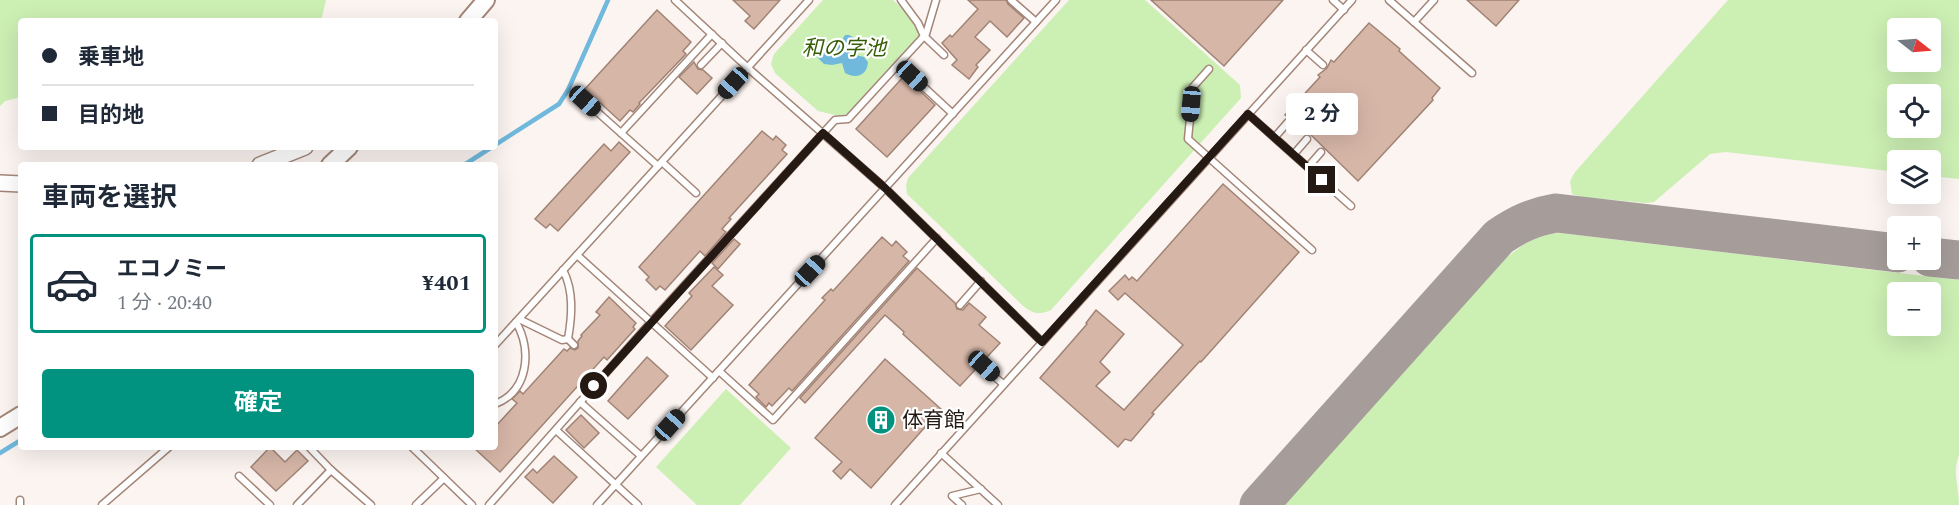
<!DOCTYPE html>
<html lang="ja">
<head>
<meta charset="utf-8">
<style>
  :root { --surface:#fff; --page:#f6f6f7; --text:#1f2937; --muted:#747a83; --line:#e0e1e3; --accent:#019380 }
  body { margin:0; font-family:Spectral,"Noto Sans JP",serif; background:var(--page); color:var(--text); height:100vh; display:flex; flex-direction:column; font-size:22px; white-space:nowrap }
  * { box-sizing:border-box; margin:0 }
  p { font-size:20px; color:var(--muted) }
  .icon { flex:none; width:33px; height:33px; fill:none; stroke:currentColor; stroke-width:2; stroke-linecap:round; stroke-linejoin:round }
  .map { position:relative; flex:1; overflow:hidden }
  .drawer { position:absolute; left:18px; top:162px; width:480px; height:288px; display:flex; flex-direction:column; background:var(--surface); border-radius:6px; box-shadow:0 6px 24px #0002 }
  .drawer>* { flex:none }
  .banner { position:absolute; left:18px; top:18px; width:480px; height:132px; border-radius:6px; box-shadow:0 6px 24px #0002; display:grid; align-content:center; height:132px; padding:0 24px; background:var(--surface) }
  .needle { width:39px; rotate:107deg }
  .controls { position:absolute; left:1887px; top:18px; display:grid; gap:12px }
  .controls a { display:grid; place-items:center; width:54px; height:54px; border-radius:6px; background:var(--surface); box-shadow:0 6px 24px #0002; font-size:30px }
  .end { position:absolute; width:27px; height:27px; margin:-14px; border:8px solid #251914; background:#fff; box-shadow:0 0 0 3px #fff }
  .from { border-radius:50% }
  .bubble { position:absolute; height:42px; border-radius:6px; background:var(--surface); box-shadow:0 6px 24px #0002; font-size:20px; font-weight:700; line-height:42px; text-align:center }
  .car { position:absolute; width:18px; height:36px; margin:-18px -9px; border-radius:8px; box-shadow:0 0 4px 2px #0007; background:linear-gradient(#222 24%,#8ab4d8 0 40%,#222 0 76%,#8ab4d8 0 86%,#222 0) }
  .banner b { display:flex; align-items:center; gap:21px; height:57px; font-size:22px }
  .banner b+b { border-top:2px solid var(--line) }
  .banner i { width:15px; height:15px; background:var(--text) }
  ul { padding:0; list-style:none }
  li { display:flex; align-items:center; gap:18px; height:99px; margin:0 12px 9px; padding:0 12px; border:3px solid transparent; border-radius:6px }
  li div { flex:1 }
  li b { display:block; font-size:22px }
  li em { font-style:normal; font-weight:700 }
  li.selected { border-color:var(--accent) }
  li>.icon { width:54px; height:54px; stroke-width:1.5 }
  h2 { padding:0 24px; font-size:27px; line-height:72px }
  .primary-button { display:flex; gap:12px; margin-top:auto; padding:12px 24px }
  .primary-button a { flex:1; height:69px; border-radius:6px; background:var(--accent); color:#fff; font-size:24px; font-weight:700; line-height:69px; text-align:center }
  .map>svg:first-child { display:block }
</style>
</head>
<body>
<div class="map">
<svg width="1959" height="505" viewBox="0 0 1959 505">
  <rect width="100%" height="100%" fill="#fbf4f1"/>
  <g fill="#ccefb4" fill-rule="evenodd">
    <polygon points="0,0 326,0 321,21 21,21 21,97 5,101 0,106"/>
    <polygon points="823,0 893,0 907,13 920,35 847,114 839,116 818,111 775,73 771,64 774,54"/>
    <path d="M1069,0H1145L1240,85L1241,98L1051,310C1038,316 1031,313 1021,304L907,194L906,185L908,178Z"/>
    <path d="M1728,0H1959V179L1931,176L1930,160H1898L1897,172L1726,152L1710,154L1654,202L1646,203L1582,197L1572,194L1570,181L1575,172ZM1930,28V62H1898V28ZM1930,94V128H1898V94Z"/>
    <path d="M1559,233L1959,280V455C1952,473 1959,486 1959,505H1282L1505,259C1522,245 1536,235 1559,233ZM1930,292V326H1898V292Z"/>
    <polygon points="726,389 791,448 740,505 697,505 656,467"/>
  </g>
  <path fill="#70b9dd" d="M845,35H849L859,40V48L852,54L864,57L868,62C867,76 856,79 845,73L842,63L832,65L824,64L816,56L818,48L822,44L830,43L838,47Z"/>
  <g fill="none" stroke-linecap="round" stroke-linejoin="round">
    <g stroke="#70b9dd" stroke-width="4.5">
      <polyline points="495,145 559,104 568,90 608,0"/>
      <polyline points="464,165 492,147"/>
      <polyline points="0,453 21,440"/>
    </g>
    <g stroke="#a69d9a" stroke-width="39">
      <polyline points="1930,257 1959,260"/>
      <path d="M1259,505L1499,237C1518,224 1533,217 1556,213L1898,253"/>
    </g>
  </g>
  <g fill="#d6b6a7" stroke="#a08374" stroke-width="1.5">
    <polygon points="733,0 780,0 754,29 745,21 750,16"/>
    <polygon points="968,0 1006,0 1008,4 1024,18 1007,37 990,21 975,37 990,50 976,65 978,67 969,79 952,65 957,60 942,43 950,35 952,37 978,9"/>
    <polygon points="1151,0 1283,0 1224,66"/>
    <polygon points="1467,0 1519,0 1496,26"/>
    <polygon points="657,10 691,42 683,51 686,54 639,103 640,104 633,112 630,110 620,121 585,89"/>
    <polygon points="1369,23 1400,49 1399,51 1440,88 1432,98 1433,100 1358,181 1311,135 1285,115 1320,77 1318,75 1327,68 1331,60 1334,62"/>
    <polygon points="694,62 698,69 703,70 712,78 697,94 679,77"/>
    <polygon points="904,76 935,105 887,157 856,129"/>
    <polygon points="762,131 773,140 776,136 786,145 782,150 787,154 729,218 731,219 722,229 726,232 705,256 700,251 665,290 660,286 656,290 646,280 649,277 639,267"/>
    <polygon points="619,142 630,152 558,231 550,224 546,228 535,219 604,144 611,151"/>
    <polygon points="1223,184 1299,252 1201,362 1200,361 1152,413 1154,414 1131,441 1125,439 1118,447 1040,378 1087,324 1086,323 1096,310 1124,334 1100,362 1110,372 1096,386 1124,410 1183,345 1125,293 1118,300 1109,291 1125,275 1129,280 1132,277 1137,281"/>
    <polygon points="882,237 892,246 896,241 907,252 903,256 909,261 792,391 789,388 772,406 769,403 766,407 756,397 759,394 749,385 825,300 822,298 831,289 833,291"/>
    <polygon points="734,239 740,244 718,269 712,263"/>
    <polygon points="714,267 723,275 712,286 733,305 691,350 665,326 692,296 689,293"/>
    <polygon points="917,268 955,303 957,309 963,310 969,303 986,317 979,325 1000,343 960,386 903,334 904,332 885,315 805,403 800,398"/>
    <polygon points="609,297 636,323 633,327 635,329 607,360 604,357 500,472 473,447 495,447 495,427 517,403 512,399 520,391 523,394 564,349 567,351 570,348 575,350 578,348 578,341 582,336 581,335 600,315 596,312"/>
    <polygon points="647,357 668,376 628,419 608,401"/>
    <polygon points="885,359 941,409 871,488 850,469 841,479 833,471 842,462 815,438"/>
    <polygon points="581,415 599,433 584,448 566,430"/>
    <polygon points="270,447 285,462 297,450 308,461 276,491 251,467"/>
    <polygon points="554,456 577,477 553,503 525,477 533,469 537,473"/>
  </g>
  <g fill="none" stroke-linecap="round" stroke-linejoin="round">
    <g stroke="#a48678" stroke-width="9">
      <g id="service">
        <polyline points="675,0 748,68 885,188 1042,342"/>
        <polyline points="901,0 918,23 924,36 944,55"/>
        <polyline points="1011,0 1036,22"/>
        <polyline points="1333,0 1344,10"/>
        <polyline points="1389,0 1472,73"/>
        <polyline points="1414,22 1434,0"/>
        <polyline points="1306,50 1323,65"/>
        <polyline points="899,64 953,114"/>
        <polyline points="701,65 722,43"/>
        <polyline points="1209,69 1193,87 1188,139 1312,250"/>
        <polyline points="585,101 658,166"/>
        <polyline points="1248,114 1351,206"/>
        <polyline points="621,133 712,34"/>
        <polyline points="1275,137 1288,122"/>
        <polyline points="1294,154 1307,139"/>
        <polyline points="662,162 696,193"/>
        <polyline points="1308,167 1321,152"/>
        <polyline points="577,255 713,378"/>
        <path d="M563,270C574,291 572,316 568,339L574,345"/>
        <polyline points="960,305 981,281"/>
        <polyline points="519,319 562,340 568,339"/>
        <polyline points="495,345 809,0"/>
        <polyline points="984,367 1003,384"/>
        <polyline points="719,371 773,420 937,238"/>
        <polyline points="580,402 641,456"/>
        <path d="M495,404C529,391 532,350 516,322"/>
        <polyline points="556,430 638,505"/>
        <polyline points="309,447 331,470 371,505"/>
        <polyline points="412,447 472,505"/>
        <polyline points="941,453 998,505"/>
        <polyline points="239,476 270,505"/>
        <polyline points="20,500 20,505"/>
        <polyline points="102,505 169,447"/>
        <polyline points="297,505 331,470"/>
        <polyline points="416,505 444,478"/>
        <polyline points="489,505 652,321 835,120 848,119 926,34 936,0"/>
        <polyline points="597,505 1056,0"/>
        <polyline points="895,505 1352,0"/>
        <polyline points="962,505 952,496 981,489"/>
      </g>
    </g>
    <g stroke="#a48678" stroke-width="18">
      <g id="tertiary">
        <polyline points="260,165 305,147"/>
        <polyline points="0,183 21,184"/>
      </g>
    </g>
    <g stroke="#a48678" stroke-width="20">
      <g id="secondary">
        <polyline points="468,21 486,0"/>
        <polyline points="330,165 349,147"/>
        <polyline points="0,428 21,415"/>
      </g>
    </g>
    <use href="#service" stroke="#fff" stroke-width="6"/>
    <use href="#tertiary" stroke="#fff" stroke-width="15"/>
    <use href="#secondary" stroke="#fff" stroke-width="16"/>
  </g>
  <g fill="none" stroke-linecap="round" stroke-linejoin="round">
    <polyline stroke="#251914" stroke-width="8" points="594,386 823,133 885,188 1042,342 1248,114 1322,180"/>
  </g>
  <defs>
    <g id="building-disc" transform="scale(1.5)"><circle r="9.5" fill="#019380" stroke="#fff"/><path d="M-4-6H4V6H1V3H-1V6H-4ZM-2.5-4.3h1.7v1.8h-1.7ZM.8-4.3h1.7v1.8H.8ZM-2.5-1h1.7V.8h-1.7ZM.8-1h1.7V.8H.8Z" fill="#fff"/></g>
  </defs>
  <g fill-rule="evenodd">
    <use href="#building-disc" x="881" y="420"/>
  </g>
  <g text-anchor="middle" stroke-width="4.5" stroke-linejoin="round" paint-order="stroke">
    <g font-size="21" font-style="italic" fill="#355d04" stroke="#fff">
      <text x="844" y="55">和の字池</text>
    </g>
    <g font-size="21" fill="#251914" stroke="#fff" text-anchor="start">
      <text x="902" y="427">体育館</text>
    </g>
  </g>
</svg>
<div class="controls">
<a><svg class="needle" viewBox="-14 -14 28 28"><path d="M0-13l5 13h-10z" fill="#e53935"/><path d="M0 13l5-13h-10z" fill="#747a83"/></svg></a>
<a><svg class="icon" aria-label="locate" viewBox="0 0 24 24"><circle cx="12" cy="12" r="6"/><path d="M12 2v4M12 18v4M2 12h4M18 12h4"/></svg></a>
<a><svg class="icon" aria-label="layers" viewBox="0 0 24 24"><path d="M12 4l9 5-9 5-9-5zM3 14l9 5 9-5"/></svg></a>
<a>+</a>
<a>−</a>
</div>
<i class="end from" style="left:594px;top:386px"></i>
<i class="end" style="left:1322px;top:180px"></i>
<div class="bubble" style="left:1286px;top:93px;width:72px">2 分</div>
<i class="car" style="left:912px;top:76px;rotate:133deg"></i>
<i class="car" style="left:733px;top:83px;rotate:222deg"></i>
<i class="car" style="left:585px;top:101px;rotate:132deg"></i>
<i class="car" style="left:1191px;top:104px;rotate:185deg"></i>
<i class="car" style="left:810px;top:271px;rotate:43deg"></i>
<i class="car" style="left:984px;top:366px;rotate:132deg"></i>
<i class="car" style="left:670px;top:425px;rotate:42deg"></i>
<div class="banner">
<b><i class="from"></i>乗車地</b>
<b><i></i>目的地</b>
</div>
<section class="drawer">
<h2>車両を選択</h2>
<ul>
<li class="selected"><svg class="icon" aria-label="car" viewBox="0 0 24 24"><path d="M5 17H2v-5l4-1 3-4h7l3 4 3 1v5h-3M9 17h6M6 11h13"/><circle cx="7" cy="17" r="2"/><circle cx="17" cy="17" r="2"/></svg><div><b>エコノミー</b><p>1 分 · 20:40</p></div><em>¥401</em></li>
</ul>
<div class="primary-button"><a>確定</a></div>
</section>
</div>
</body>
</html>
